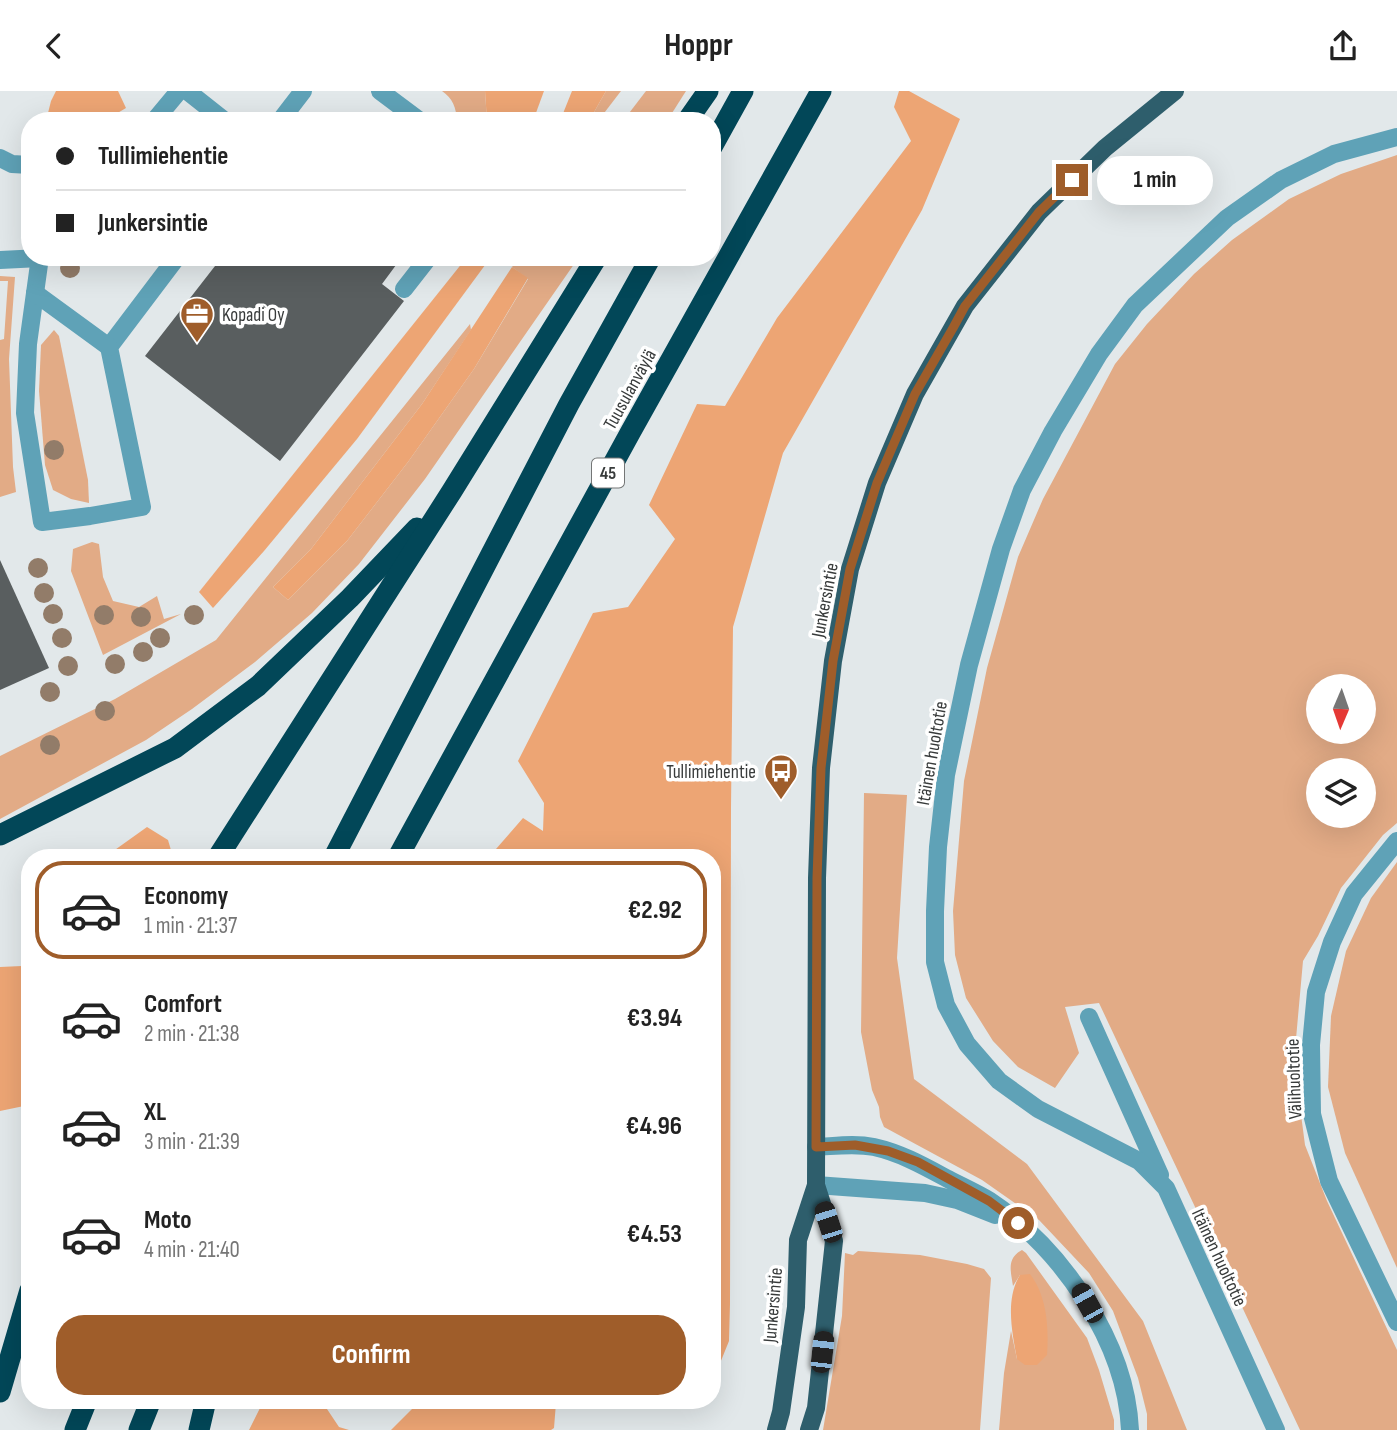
<!DOCTYPE html>
<html lang="en">
<head>
<meta charset="utf-8">
<style>
  :root { --surface:#fff; --page:#f2f2f2; --text:#222; --muted:#767676; --line:#e0e0e0; --accent:#9f5d2a }
  body { margin:0; font-family:"Sofia Sans Condensed",sans-serif; background:var(--page); color:var(--text); height:100vh; display:flex; flex-direction:column; font-size:26px; white-space:nowrap }
  * { box-sizing:border-box; margin:0 }
  p { font-size:23px; color:var(--muted) }
  .icon { flex:none; width:38px; height:38px; fill:none; stroke:currentColor; stroke-width:2; stroke-linecap:round; stroke-linejoin:round }
  .map { position:relative; flex:1; overflow:hidden }
  .panel { position:absolute; left:21px; top:758px; width:700px; height:560px; display:flex; flex-direction:column; background:var(--surface); border-radius:28px; box-shadow:0 7px 28px #0002 }
  .panel>* { flex:none }
  .hud { position:absolute; left:21px; top:21px; width:700px; height:154px; border-radius:28px; box-shadow:0 7px 28px #0002; display:grid; align-content:center; height:154px; padding:0 35px; background:var(--surface) }
  .needle { width:46px; rotate:182deg }
  .tools { position:absolute; left:1306px; top:583px; display:grid; gap:14px }
  .tools a { display:grid; place-items:center; width:70px; height:70px; border-radius:50%; background:var(--surface); box-shadow:0 7px 28px #0002; font-size:35px }
  .end { position:absolute; width:32px; height:32px; margin:-16px; border:9px solid #9f5d2a; background:#fff; box-shadow:0 0 0 4px #fff }
  .from { border-radius:50% }
  .bubble { position:absolute; height:49px; border-radius:24px; background:var(--surface); box-shadow:0 7px 28px #0002; font-size:23px; font-weight:700; line-height:49px; text-align:center }
  .car { position:absolute; width:21px; height:42px; margin:-21px -10px; border-radius:9px; box-shadow:0 0 5px 2px #0007; background:linear-gradient(#222 24%,#8ab4d8 0 40%,#222 0 76%,#8ab4d8 0 86%,#222 0) }
  .hud b { display:flex; align-items:center; gap:24px; height:66px; font-size:26px }
  .hud b+b { border-top:2px solid var(--line) }
  .hud i { width:18px; height:18px; background:var(--text) }
  ul { padding:12px 0 0; list-style:none }
  li { display:flex; align-items:center; gap:21px; height:98px; margin:0 14px 10px; padding:0 21px; border:4px solid transparent; border-radius:28px }
  li div { flex:1 }
  li b { display:block; font-size:26px }
  li em { font-style:normal; font-weight:700 }
  li.current { border-color:var(--accent) }
  li>.icon { width:63px; height:63px; stroke-width:1.5 }
  .action { display:flex; gap:14px; margin-top:auto; padding:14px 35px }
  .action a { flex:1; height:80px; border-radius:28px; background:var(--accent); color:#fff; font-size:28px; font-weight:700; line-height:80px; text-align:center }
  header { display:flex; justify-content:space-between; align-items:center; height:91px; padding:0 35px; background:var(--surface); font-size:32px; font-weight:700 }
  .map>svg:first-child { display:block }
</style>
</head>
<body>
<header><svg class="icon" aria-label="back" viewBox="0 0 24 24"><path d="M15 5l-7 7 7 7"/></svg>Hoppr<svg class="icon" aria-label="share" viewBox="0 0 24 24"><path d="M12 15V3M7 8l5-5 5 5M5 13v7h14v-7"/></svg></header>
<div class="map">
<svg width="1397" height="1339" viewBox="0 0 1397 1339">
  <rect width="100%" height="100%" fill="#e2e8ea"/>
  <g fill="#e2ab86" fill-rule="evenodd">
    <path d="M442,0H485L487,30H457C456,16 453,8 442,0Z"/>
    <polygon points="606,0 621,0 598,30 589,30"/>
    <polygon points="646,0 686,0 667,30 623,30"/>
    <path d="M1397,64V732L1383,744L1341,797L1318,845L1303,870L1294,970L1305,1054L1327,1110L1397,1259V1339H1300L1099,912L1065,916L1079,962L1055,997L1018,976L993,950L966,907L955,864L953,820L964,690L987,577L1018,466L1043,408L1115,273L1147,233L1194,183L1232,149L1289,108L1341,83ZM1318,595H1363V640H1318ZM1318,679H1363V724H1318Z"/>
    <polygon points="520,166 579,166 425,388 359,473 312,522 255,571 192,618 146,649 0,728 0,665 115,608 216,549 470,233 471,239 422,313 311,458 273,496 288,509 347,450 408,371 474,278 528,188 512,176"/>
    <polygon points="0,185 15,186 9,268 13,376 16,401 0,406 0,249 4,248 8,190 0,190"/>
    <polygon points="54,239 59,245 88,389 89,412 71,408 53,399 45,374 39,300 41,254"/>
    <polygon points="92,451 99,453 103,486 113,510 139,516 157,505 164,528 181,523 103,564 71,480 73,458"/>
    <polygon points="864,702 907,704 897,867 914,988 1027,1073 1143,1230 1187,1339 1147,1339 1147,1323 1138,1287 1113,1220 1089,1182 1039,1129 982,1089 884,1036 880,1026 879,1016 872,999 861,941"/>
    <polygon points="1397,771 1397,1177 1345,1062 1328,996 1331,925 1346,860 1371,807"/>
    <path d="M1022,1159L1026,1162L1087,1247L1099,1279L1114,1329V1339H999L1004,1282L1011,1240L1017,1268L1020,1184L1013,1195C1011,1181 1006,1167 1022,1159Z"/>
    <polygon points="858,1160 920,1164 967,1173 984,1178 991,1187 980,1339 823,1339 842,1225 845,1162 853,1164"/>
  </g>
  <g fill="#eda574">
    <polygon points="56,0 118,0 126,17 104,30 46,30 51,10"/>
    <polygon points="485,0 544,0 533,30 487,30"/>
    <polygon points="572,0 606,0 589,30 560,30"/>
    <polygon points="899,0 909,0 960,28 922,119 783,362 733,536 731,717 730,1213 729,1250 712,1292 712,766 489,766 523,727 543,740 544,712 518,670 593,522 628,516 675,448 649,414 697,313 725,315 777,227 911,50 894,16"/>
    <polygon points="467,166 491,166 357,348 264,460 213,517 199,501"/>
    <polygon points="512,176 528,187 474,278 408,371 347,450 288,509 273,496 311,458 422,313"/>
    <polygon points="147,736 168,749 173,766 105,766"/>
    <polygon points="22,875 30,888 30,1011 24,1015 0,1020 0,876"/>
    <path d="M1030,1183C1047,1205 1049,1237 1047,1264L1037,1274H1025L1017,1268C1012,1241 1005,1208 1020,1184Z"/>
    <polygon points="270,1309 321,1309 339,1336 349,1339 249,1339 260,1317"/>
    <polygon points="421,1309 564,1309 556,1312 554,1337 551,1339 391,1339"/>
    <polygon points="600,1309 689,1309 620,1315"/>
  </g>
  <g fill="#595e5f">
    <polygon points="222,166 402,166 382,193 404,210 280,370 145,265"/>
    <polygon points="0,469 49,577 0,599"/>
  </g>
  <g fill="none" stroke-linecap="round" stroke-linejoin="round">
    <g stroke="#5fa2b7" stroke-width="18">
      <polyline points="187,0 225,30"/>
      <polyline points="380,0 420,30"/>
      <polyline points="154,30 179,0"/>
      <polyline points="280,30 303,0"/>
      <polyline points="0,67 12,73 30,74"/>
      <polyline points="40,166 28,253 25,322 42,431 90,425 142,416 109,256 177,166"/>
      <polyline points="0,169 40,167"/>
      <polyline points="404,198 429,166"/>
      <polyline points="35,202 109,256"/>
      <polyline points="1397,750 1354,803 1332,851 1316,901 1311,954 1312,1023 1329,1090 1397,1231"/>
      <polyline points="1089,926 1160,1084"/>
      <path d="M816,1056C836,1055 855,1052 874,1056C901,1062 924,1075 948,1088C961,1095 977,1102 990,1110C1062,1158 1126,1251 1130,1339"/>
      <polyline points="816,1094 925,1102 957,1109 995,1124"/>
      <polyline points="1276,1339 1166,1097 1139,1070 1038,1018 999,990 967,953 946,914 935,871 935,820 938,756 946,684 969,574 1001,458 1022,399 1053,340 1099,263 1135,214 1227,127 1281,89 1334,63 1397,46"/>
    </g>
    <g stroke="#2e5e6c" stroke-width="18">
      <polyline points="776,1339 781,1321 796,1216 798,1149 816,1094"/>
      <polyline points="809,1339 816,1317 834,1150 816,1094 817,787 821,677 833,570 850,478 877,392 915,303 965,215 1039,121 1105,57 1175,0"/>
    </g>
    <g stroke="#024758" stroke-width="21">
      <polyline points="687,30 708,0"/>
      <polyline points="712,56 743,0"/>
      <polyline points="0,744 175,657 258,595 350,507 417,437"/>
      <polyline points="218,766 452,400 597,166"/>
      <polyline points="334,766 569,313 651,166"/>
      <polyline points="398,766 630,342 821,0"/>
      <polyline points="0,1301 30,1199"/>
      <polyline points="75,1339 87,1309"/>
      <polyline points="139,1339 151,1309"/>
      <polyline points="199,1339 206,1309"/>
    </g>
  </g>
  <g fill="#927c69">
    <circle cx="70" cy="177" r="10"/>
    <circle cx="54" cy="359" r="10"/>
    <circle cx="38" cy="477" r="10"/>
    <circle cx="44" cy="502" r="10"/>
    <circle cx="53" cy="523" r="10"/>
    <circle cx="104" cy="524" r="10"/>
    <circle cx="194" cy="524" r="10"/>
    <circle cx="141" cy="526" r="10"/>
    <circle cx="62" cy="547" r="10"/>
    <circle cx="160" cy="547" r="10"/>
    <circle cx="143" cy="561" r="10"/>
    <circle cx="115" cy="573" r="10"/>
    <circle cx="68" cy="575" r="10"/>
    <circle cx="50" cy="601" r="10"/>
    <circle cx="105" cy="620" r="10"/>
    <circle cx="50" cy="654" r="10"/>
  </g>
  <g fill="none" stroke-linecap="round" stroke-linejoin="round">
    <polyline stroke="#9f5d2a" stroke-width="9" points="1018,1132 989,1110 918,1071 888,1060 855,1054 816,1056 817,787 821,677 833,570 850,478 877,392 915,303 953,237 965,215 1039,121 1072,89"/>
  </g>
  <defs>
    <g id="office-pin" transform="scale(1.75)"><path d="M0 17L-7.5 6A9.5 9.5 0 1 1 7.5 6Z" fill="#9f5d2a" stroke="#fff"/><path d="M-6-3h4V-5.5h4V-3h4V5H-6ZM-1-4.5V-3h2v-1.5ZM-6 0V1H6V0Z" fill="#fff"/></g>
    <g id="bus-pin" transform="scale(1.75)"><path d="M0 17L-7.5 6A9.5 9.5 0 1 1 7.5 6Z" fill="#9f5d2a" stroke="#fff"/><path d="M-5-6H5V4H4V6H2V4H-2V6H-4V4H-5ZM-3.5-4V0h7V-4ZM-3.5 1.2v1.5H-2V1.2ZM2 1.2v1.5H3.5V1.2Z" fill="#fff"/></g>
  </defs>
  <g fill-rule="evenodd">
    <use href="#office-pin" x="197" y="223"/>
    <use href="#bus-pin" x="781" y="680"/>
  </g>
  <g text-anchor="middle" stroke-width="7" stroke-linejoin="round" paint-order="stroke">
    <rect fill="#fff" stroke="#747676" stroke-width="2" x="592" y="367.5" width="32" height="29" rx="5"/>
    <g font-size="18" font-weight="bold" fill="#383b3b">
      <text x="608" y="388">45</text>
    </g>
    <g font-size="19" fill="#383b3b" stroke="#fff" text-anchor="start">
      <text x="222" y="230">Kopadi Oy</text>
      <text x="756" y="687" text-anchor="end">Tullimiehentie</text>
    </g>
    <g font-size="19" fill="#383b3b" stroke="#fff">
      <text transform="translate(629 298) rotate(-61)" y="7">Tuusulanväylä</text>
      <text transform="translate(824 509) rotate(-79)" y="7">Junkersintie</text>
      <text transform="translate(931 662) rotate(-80)" y="7">Itäinen huoltotie</text>
      <text transform="translate(1293 988) rotate(-92)" y="7">Välihuoltotie</text>
      <text transform="translate(1220 1166) rotate(65)" y="7">Itäinen huoltotie</text>
      <text transform="translate(772 1214) rotate(-85)" y="7">Junkersintie</text>
    </g>
  </g>
</svg>
<div class="tools">
<a><svg class="needle" viewBox="-14 -14 28 28"><path d="M0-13l5 13h-10z" fill="#e53935"/><path d="M0 13l5-13h-10z" fill="#767676"/></svg></a>
<a><svg class="icon" aria-label="layers" viewBox="0 0 24 24"><path d="M12 4l9 5-9 5-9-5zM3 14l9 5 9-5"/></svg></a>
</div>
<i class="end from" style="left:1018px;top:1132px"></i>
<i class="end" style="left:1072px;top:89px"></i>
<div class="bubble" style="left:1097px;top:65px;width:116px">1 min</div>
<i class="car" style="left:828px;top:1131px;rotate:342deg"></i>
<i class="car" style="left:1087px;top:1212px;rotate:331deg"></i>
<i class="car" style="left:822px;top:1261px;rotate:6deg"></i>
<div class="hud">
<b><i class="from"></i>Tullimiehentie</b>
<b><i></i>Junkersintie</b>
</div>
<section class="panel">
<ul>
<li class="current"><svg class="icon" aria-label="car" viewBox="0 0 24 24"><path d="M5 17H2v-5l4-1 3-4h7l3 4 3 1v5h-3M9 17h6M6 11h13"/><circle cx="7" cy="17" r="2"/><circle cx="17" cy="17" r="2"/></svg><div><b>Economy</b><p>1 min · 21:37</p></div><em>€2.92</em></li>
<li><svg class="icon" aria-label="car" viewBox="0 0 24 24"><path d="M5 17H2v-5l4-1 3-4h7l3 4 3 1v5h-3M9 17h6M6 11h13"/><circle cx="7" cy="17" r="2"/><circle cx="17" cy="17" r="2"/></svg><div><b>Comfort</b><p>2 min · 21:38</p></div><em>€3.94</em></li>
<li><svg class="icon" aria-label="car" viewBox="0 0 24 24"><path d="M5 17H2v-5l4-1 3-4h7l3 4 3 1v5h-3M9 17h6M6 11h13"/><circle cx="7" cy="17" r="2"/><circle cx="17" cy="17" r="2"/></svg><div><b>XL</b><p>3 min · 21:39</p></div><em>€4.96</em></li>
<li><svg class="icon" aria-label="car" viewBox="0 0 24 24"><path d="M5 17H2v-5l4-1 3-4h7l3 4 3 1v5h-3M9 17h6M6 11h13"/><circle cx="7" cy="17" r="2"/><circle cx="17" cy="17" r="2"/></svg><div><b>Moto</b><p>4 min · 21:40</p></div><em>€4.53</em></li>
</ul>
<div class="action"><a>Confirm</a></div>
</section>
</div>
</body>
</html>
